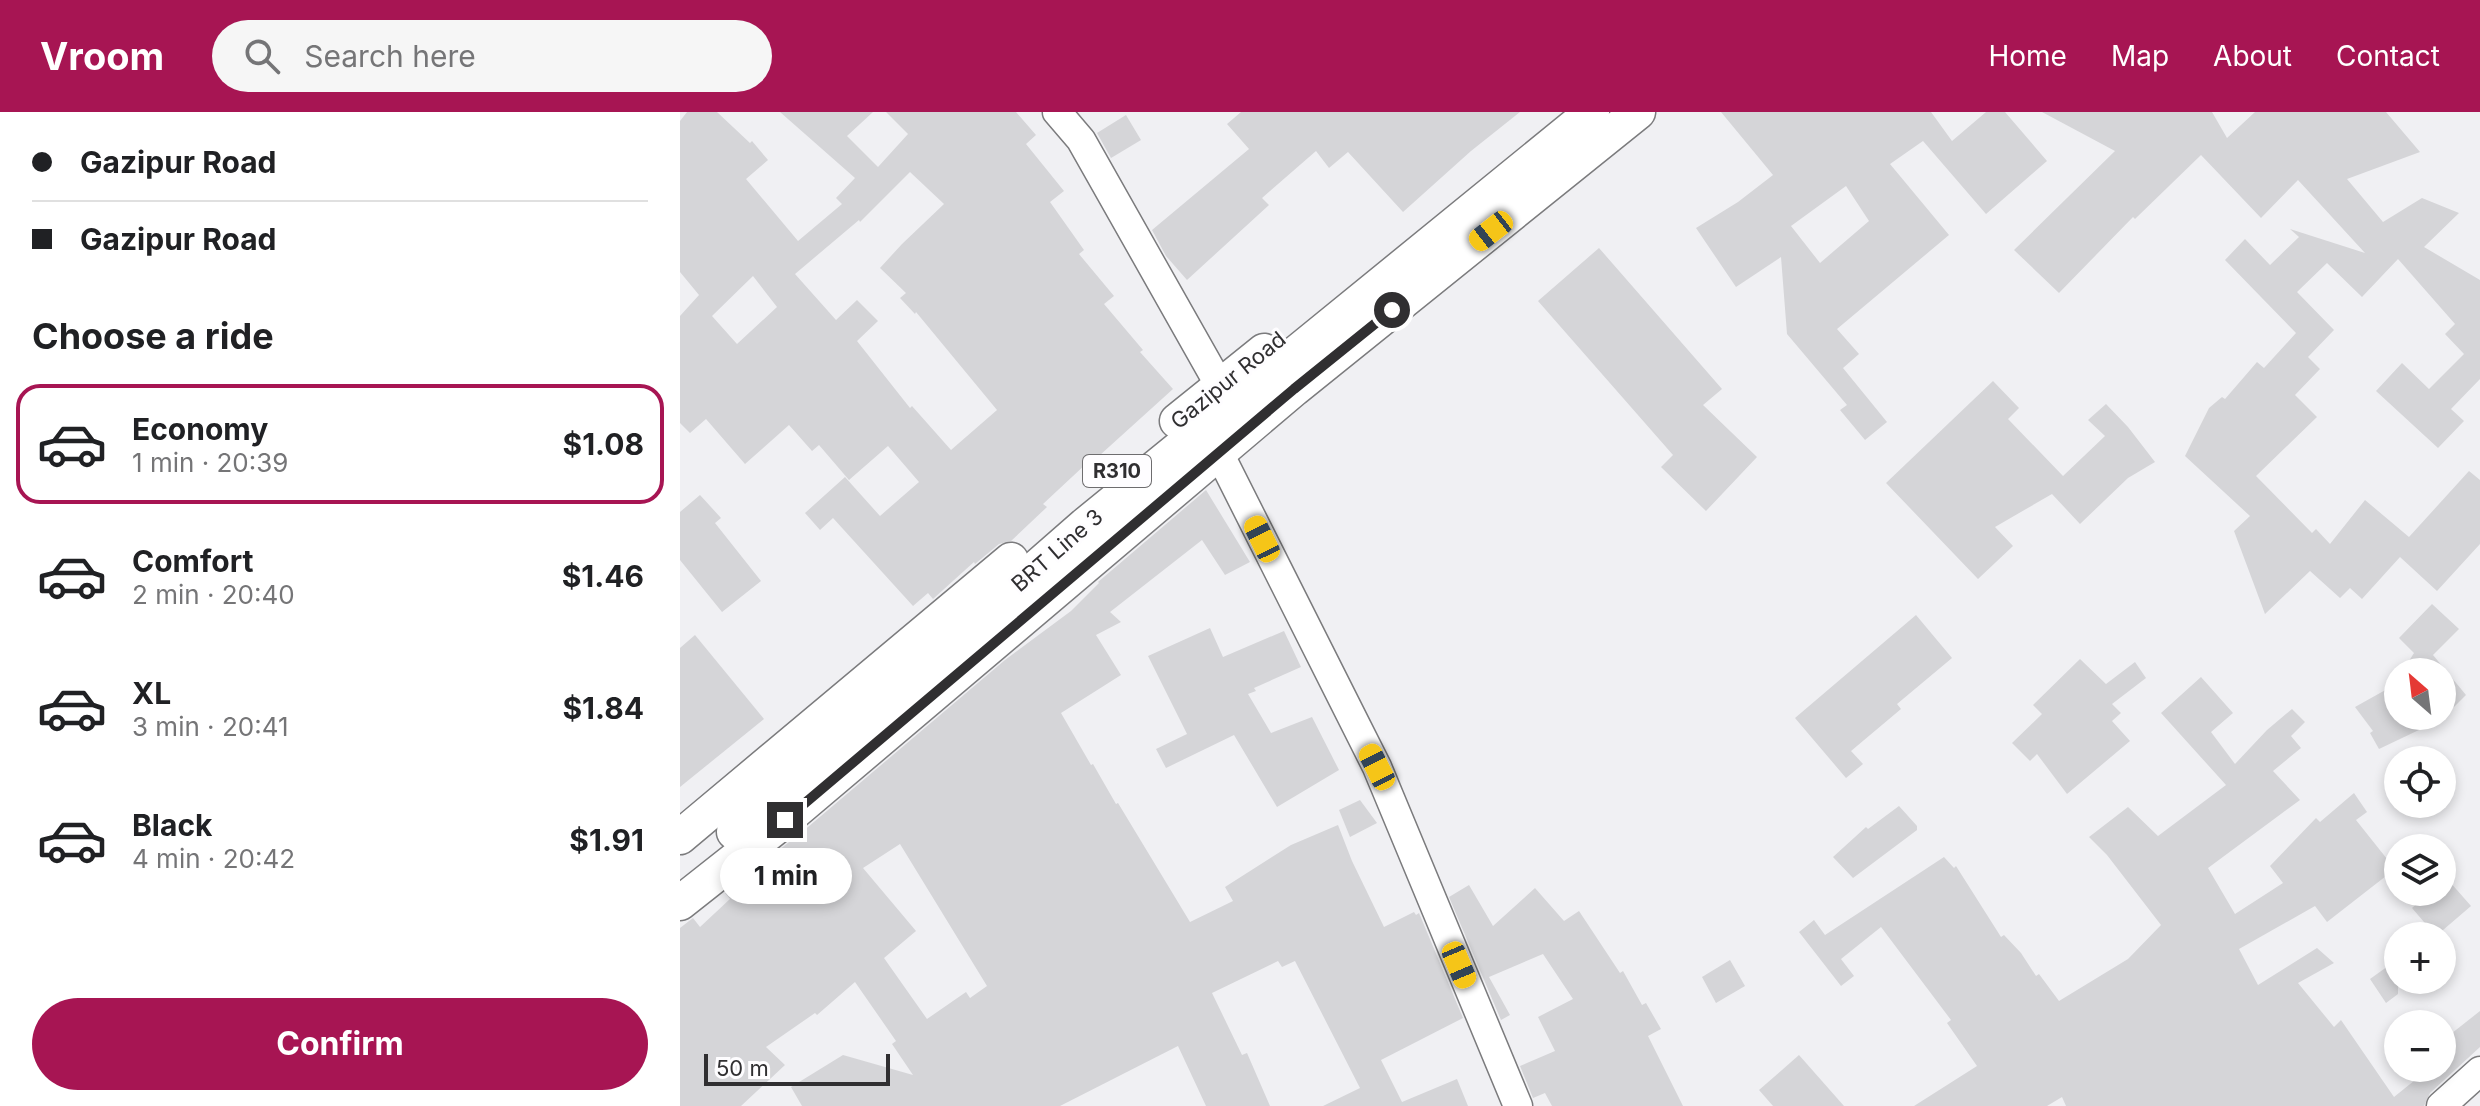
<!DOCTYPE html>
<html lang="en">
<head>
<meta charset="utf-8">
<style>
  :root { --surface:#fff; --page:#f6f6f6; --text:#202124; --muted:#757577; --line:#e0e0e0; --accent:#a71553 }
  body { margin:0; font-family:Inter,sans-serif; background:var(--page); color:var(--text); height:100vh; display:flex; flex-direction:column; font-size:30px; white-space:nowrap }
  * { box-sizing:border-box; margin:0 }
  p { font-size:26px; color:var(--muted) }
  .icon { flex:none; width:44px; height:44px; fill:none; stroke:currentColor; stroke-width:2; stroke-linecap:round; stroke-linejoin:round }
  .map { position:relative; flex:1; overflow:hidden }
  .panel { display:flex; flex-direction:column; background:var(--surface); width:680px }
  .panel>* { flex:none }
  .guide { display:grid; align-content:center; height:176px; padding:0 32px; background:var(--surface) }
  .needle { width:52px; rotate:332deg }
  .tools { position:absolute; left:1704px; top:546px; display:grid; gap:16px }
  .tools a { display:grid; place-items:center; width:72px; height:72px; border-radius:50%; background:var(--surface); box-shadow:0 4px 12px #0003; font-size:40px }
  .scale { position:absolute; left:24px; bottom:20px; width:186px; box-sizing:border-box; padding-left:8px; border:4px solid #302f31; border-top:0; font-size:22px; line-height:28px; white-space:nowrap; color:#302f31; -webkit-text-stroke:6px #fefdff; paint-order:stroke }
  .end { position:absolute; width:36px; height:36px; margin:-18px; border:10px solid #302f31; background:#fff; box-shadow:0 0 0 4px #fff }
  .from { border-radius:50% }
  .bubble { position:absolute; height:56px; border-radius:28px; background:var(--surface); box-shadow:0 4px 12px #0003; font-size:26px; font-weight:700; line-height:56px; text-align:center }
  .car { position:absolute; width:24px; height:48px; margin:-24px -12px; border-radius:10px; box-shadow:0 0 6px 2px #0007; background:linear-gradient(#f5c518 24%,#345 0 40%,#f5c518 0 76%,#345 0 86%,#f5c518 0) }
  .guide b { display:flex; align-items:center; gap:28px; height:76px; font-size:30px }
  .guide b+b { border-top:2px solid var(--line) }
  .guide i { width:20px; height:20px; background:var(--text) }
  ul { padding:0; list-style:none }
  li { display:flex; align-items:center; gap:24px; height:120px; margin:0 16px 12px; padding:0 16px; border:4px solid transparent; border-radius:24px }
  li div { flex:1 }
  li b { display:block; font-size:30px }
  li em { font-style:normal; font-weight:700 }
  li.on { border-color:var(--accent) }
  li>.icon { width:72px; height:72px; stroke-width:1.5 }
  h2 { padding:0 32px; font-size:36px; line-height:96px }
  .action { display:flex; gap:16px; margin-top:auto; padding:16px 32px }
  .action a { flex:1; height:92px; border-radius:48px; background:var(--accent); color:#fff; font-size:32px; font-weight:700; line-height:92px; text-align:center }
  header { display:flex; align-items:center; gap:48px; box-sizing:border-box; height:112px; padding:0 40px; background:var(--accent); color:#fff }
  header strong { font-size:38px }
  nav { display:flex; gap:44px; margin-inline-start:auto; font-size:28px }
  .search { width:560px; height:72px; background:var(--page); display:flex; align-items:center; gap:20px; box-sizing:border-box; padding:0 28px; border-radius:44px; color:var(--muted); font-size:30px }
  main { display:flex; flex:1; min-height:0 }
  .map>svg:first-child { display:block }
</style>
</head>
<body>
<header>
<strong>Vroom</strong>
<div class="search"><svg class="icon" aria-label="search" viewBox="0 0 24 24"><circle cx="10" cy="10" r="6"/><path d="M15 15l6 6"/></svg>Search here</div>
<nav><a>Home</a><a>Map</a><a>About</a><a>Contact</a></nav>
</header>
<main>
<section class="panel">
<div class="guide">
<b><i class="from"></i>Gazipur Road</b>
<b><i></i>Gazipur Road</b>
</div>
<h2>Choose a ride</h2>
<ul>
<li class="on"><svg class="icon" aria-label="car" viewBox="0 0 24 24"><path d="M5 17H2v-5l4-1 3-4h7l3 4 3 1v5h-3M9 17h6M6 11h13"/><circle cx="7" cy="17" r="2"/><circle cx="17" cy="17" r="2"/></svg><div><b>Economy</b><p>1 min · 20:39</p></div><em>$1.08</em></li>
<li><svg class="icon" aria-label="car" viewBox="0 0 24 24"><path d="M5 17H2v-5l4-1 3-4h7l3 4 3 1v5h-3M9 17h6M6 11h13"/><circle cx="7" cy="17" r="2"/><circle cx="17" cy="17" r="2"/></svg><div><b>Comfort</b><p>2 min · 20:40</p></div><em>$1.46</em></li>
<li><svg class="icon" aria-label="car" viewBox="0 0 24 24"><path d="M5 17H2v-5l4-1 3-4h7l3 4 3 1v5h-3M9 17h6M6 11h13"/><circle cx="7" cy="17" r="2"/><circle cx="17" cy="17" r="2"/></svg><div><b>XL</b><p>3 min · 20:41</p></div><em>$1.84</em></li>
<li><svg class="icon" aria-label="car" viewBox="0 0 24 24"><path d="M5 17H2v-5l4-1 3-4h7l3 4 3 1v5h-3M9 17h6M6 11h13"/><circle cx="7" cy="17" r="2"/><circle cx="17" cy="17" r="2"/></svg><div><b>Black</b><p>4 min · 20:42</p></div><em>$1.91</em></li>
</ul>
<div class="action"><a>Confirm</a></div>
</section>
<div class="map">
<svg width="1800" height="994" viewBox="0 0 1800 994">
  <rect width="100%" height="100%" fill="#f0f0f3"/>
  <g fill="#d5d5d8" fill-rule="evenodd">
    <path d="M7,0H37L70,31L72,29L88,48L66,67L118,129L162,92L156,86L175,66L100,0H193L167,24L198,55L228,22L206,0H336L356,23L346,32L384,79L370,90L404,138L399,142L434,184L424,192L463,238L460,240L493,277L409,353L407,351L363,392L367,395L331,429L319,432L295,452L294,450L253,487L248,481L233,494L153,406L140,418L125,401L165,365L200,404L239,370L208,334L169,368L139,333L132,339L109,313L65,352L26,307L10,321L0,311V204L19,183L0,160V9ZM230,60L264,92L222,132L200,156L226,181L220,186L235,202L236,200L317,298L271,338L232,294L230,296L177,229L198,209L177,188L156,208L115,162L179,108L180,110ZM73,164L97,195L57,232L32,204Z"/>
    <polygon points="561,0 840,0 791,39 723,100 668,40 649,56 636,39 582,86 589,93 507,168 486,144 472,118 569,37 547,12"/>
    <path d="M1041,0H1251L1272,29L1306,0H1325L1367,49L1306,102L1243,29L1210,52L1269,123L1157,217L1179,242L1163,256L1207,310L1185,328L1160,298L1167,293L1107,222L1101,145L1056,175L1016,116L1058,90L1093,63ZM1166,74L1189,109L1140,151L1111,114Z"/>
    <polygon points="1362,0 1532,0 1547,26 1575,0 1706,0 1740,40 1667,67 1703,110 1742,86 1779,101 1744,135 1800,168 1800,267 1771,297 1784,309 1758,336 1696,279 1722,251 1749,277 1784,242 1765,222 1775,212 1718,147 1682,185 1647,151 1617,180 1654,218 1628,245 1640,257 1615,283 1637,305 1576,364 1632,421 1636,417 1650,432 1685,388 1729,425 1789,359 1800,368 1800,432 1757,479 1720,445 1682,487 1670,476 1660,486 1630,459 1585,502 1554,419 1570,404 1505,344 1529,296 1542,285 1545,287 1577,250 1584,256 1616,221 1545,148 1565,127 1590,153 1619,125 1610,117 1685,141 1618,68 1581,106 1521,43 1455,107 1453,105 1379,181 1334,138 1435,39"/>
    <polygon points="446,3 461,28 431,46 417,21"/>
    <polygon points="919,136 1042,277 1023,293 1077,345 1026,399 981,355 993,343 858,189"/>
    <polygon points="1313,269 1339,296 1328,307 1383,364 1425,324 1408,308 1426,292 1448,315 1475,350 1448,366 1400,412 1372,382 1315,415 1333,434 1298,467 1206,371"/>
    <path d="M526,378L570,450L545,463L522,428L430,500L441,510L416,523L441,563L381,601L411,653L413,652L436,692L438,691L510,810L553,789L545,775L611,733L658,713L672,749L704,815L734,800L736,803L739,801L783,906L701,948L722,990L777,967L788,994H643L680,976L615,849L602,855L598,849L532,881L562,943L567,941L590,994H526L498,934L380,994H122L111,975L163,943L233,963L212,932L216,929L175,870L137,903L135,901L86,935L105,953L61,994H0V816L13,806L20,815L50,787L45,781L128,715L325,548L391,499L419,471L418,470ZM220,732L307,874L290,886L286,880L247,907L204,846L236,819L183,756Z"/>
    <polygon points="20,383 41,406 35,411 81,469 42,500 0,448 0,400"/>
    <polygon points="1752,492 1779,517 1753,543 1786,583 1762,607 1699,637 1690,621 1693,619 1675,595 1718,571 1718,604 1762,604 1762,560 1722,560 1734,541 1719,526"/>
    <polygon points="1236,503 1272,546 1217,592 1221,597 1171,639 1183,652 1166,666 1115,606"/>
    <polygon points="530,516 543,545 604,519 621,555 574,576 576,579 568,582 591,621 632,605 659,658 597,695 554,623 486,656 476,637 507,622 468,544"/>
    <polygon points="15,523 84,607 0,675 0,536"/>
    <polygon points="1400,547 1426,572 1455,550 1466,566 1432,592 1441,601 1432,609 1450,629 1387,682 1357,642 1350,649 1332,631 1362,602 1353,593"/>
    <polygon points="1521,565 1553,601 1531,620 1555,652 1587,618 1612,597 1625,610 1611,624 1621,636 1593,659 1620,688 1528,756 1555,802 1603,771 1590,754 1636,706 1640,710 1674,681 1687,700 1676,708 1715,757 1647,810 1635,794 1559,837 1578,873 1637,836 1654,851 1618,871 1654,915 1661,908 1714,985 1750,956 1762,956 1762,929 1800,899 1800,935 1750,981 1744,994 1386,994 1382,985 1367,994 1234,994 1297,954 1267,911 1271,908 1201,815 1161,847 1174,864 1161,874 1119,820 1134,808 1145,823 1264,745 1274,756 1276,754 1321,825 1324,823 1341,841 1356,864 1359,862 1379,889 1448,847 1481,813 1427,743 1409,725 1448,695 1478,724 1546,673 1481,601"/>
    <polygon points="680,688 697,711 670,725 659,698"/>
    <polygon points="1219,694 1237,714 1237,718 1173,766 1153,745 1186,715 1188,717"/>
    <polygon points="1762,761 1791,794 1756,824 1732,796 1750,780 1762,780"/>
    <polygon points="789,773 813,814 855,776 884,809 899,799 940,861 943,859 962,893 966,891 981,917 968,924 1003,994 872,994 865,981 853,986 840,954 875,939 858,905 893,887 863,842 809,865 830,903 821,908 769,785"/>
    <polygon points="1718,847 1718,882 1706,891 1690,867"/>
    <polygon points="1050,848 1065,874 1036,891 1022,865"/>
    <polygon points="1119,943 1164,994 1093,994 1079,978"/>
  </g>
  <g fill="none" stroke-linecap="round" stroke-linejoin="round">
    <g stroke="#7b7b7d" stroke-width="31">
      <g id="minor">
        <polyline points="377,0 401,28 540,274"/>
        <polyline points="539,341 697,655 838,994"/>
        <polyline points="1761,994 1800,959"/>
      </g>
    </g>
    <g stroke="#7b7b7d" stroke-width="37">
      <g id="major">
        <polyline points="497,309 584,239"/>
        <polyline points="54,720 405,413 912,0"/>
        <polyline points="0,725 331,448"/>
        <polyline points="0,791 105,708 614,277 958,0"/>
      </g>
    </g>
    <use href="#minor" stroke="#fff" stroke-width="28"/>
    <use href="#major" stroke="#fff" stroke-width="34"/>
  </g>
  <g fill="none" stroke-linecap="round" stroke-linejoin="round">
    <polyline stroke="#302f31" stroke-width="10" points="105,708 614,277 712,198"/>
  </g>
  <g text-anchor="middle" stroke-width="6" stroke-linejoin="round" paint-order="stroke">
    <rect fill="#fefdff" stroke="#6e6d6f" stroke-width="2" x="403" y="343" width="68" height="32" rx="6"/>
    <g font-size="20" font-weight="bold" fill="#302f31">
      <text x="437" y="366">R310</text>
    </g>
    <g font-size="22" fill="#302f31" stroke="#fefdff">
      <text transform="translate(548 268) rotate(-39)" y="8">Gazipur Road</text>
      <text transform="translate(377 438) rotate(-41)" y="8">BRT Line 3</text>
    </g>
  </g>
</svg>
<div class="tools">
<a><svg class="needle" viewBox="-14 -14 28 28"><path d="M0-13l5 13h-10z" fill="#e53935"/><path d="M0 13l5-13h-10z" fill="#757577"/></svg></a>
<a><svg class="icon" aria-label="locate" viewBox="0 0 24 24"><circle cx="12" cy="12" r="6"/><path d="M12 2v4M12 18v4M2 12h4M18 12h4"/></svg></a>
<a><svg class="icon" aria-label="layers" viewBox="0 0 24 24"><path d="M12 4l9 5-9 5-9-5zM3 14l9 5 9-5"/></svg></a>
<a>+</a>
<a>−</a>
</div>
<div class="scale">50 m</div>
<i class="end from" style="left:712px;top:198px"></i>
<i class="end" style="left:105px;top:708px"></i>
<div class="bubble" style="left:40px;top:736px;width:132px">1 min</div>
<i class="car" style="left:811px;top:119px;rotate:232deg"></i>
<i class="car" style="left:582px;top:427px;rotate:334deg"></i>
<i class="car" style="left:697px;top:655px;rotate:333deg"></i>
<i class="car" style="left:779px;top:853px;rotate:157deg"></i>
</div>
</main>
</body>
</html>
